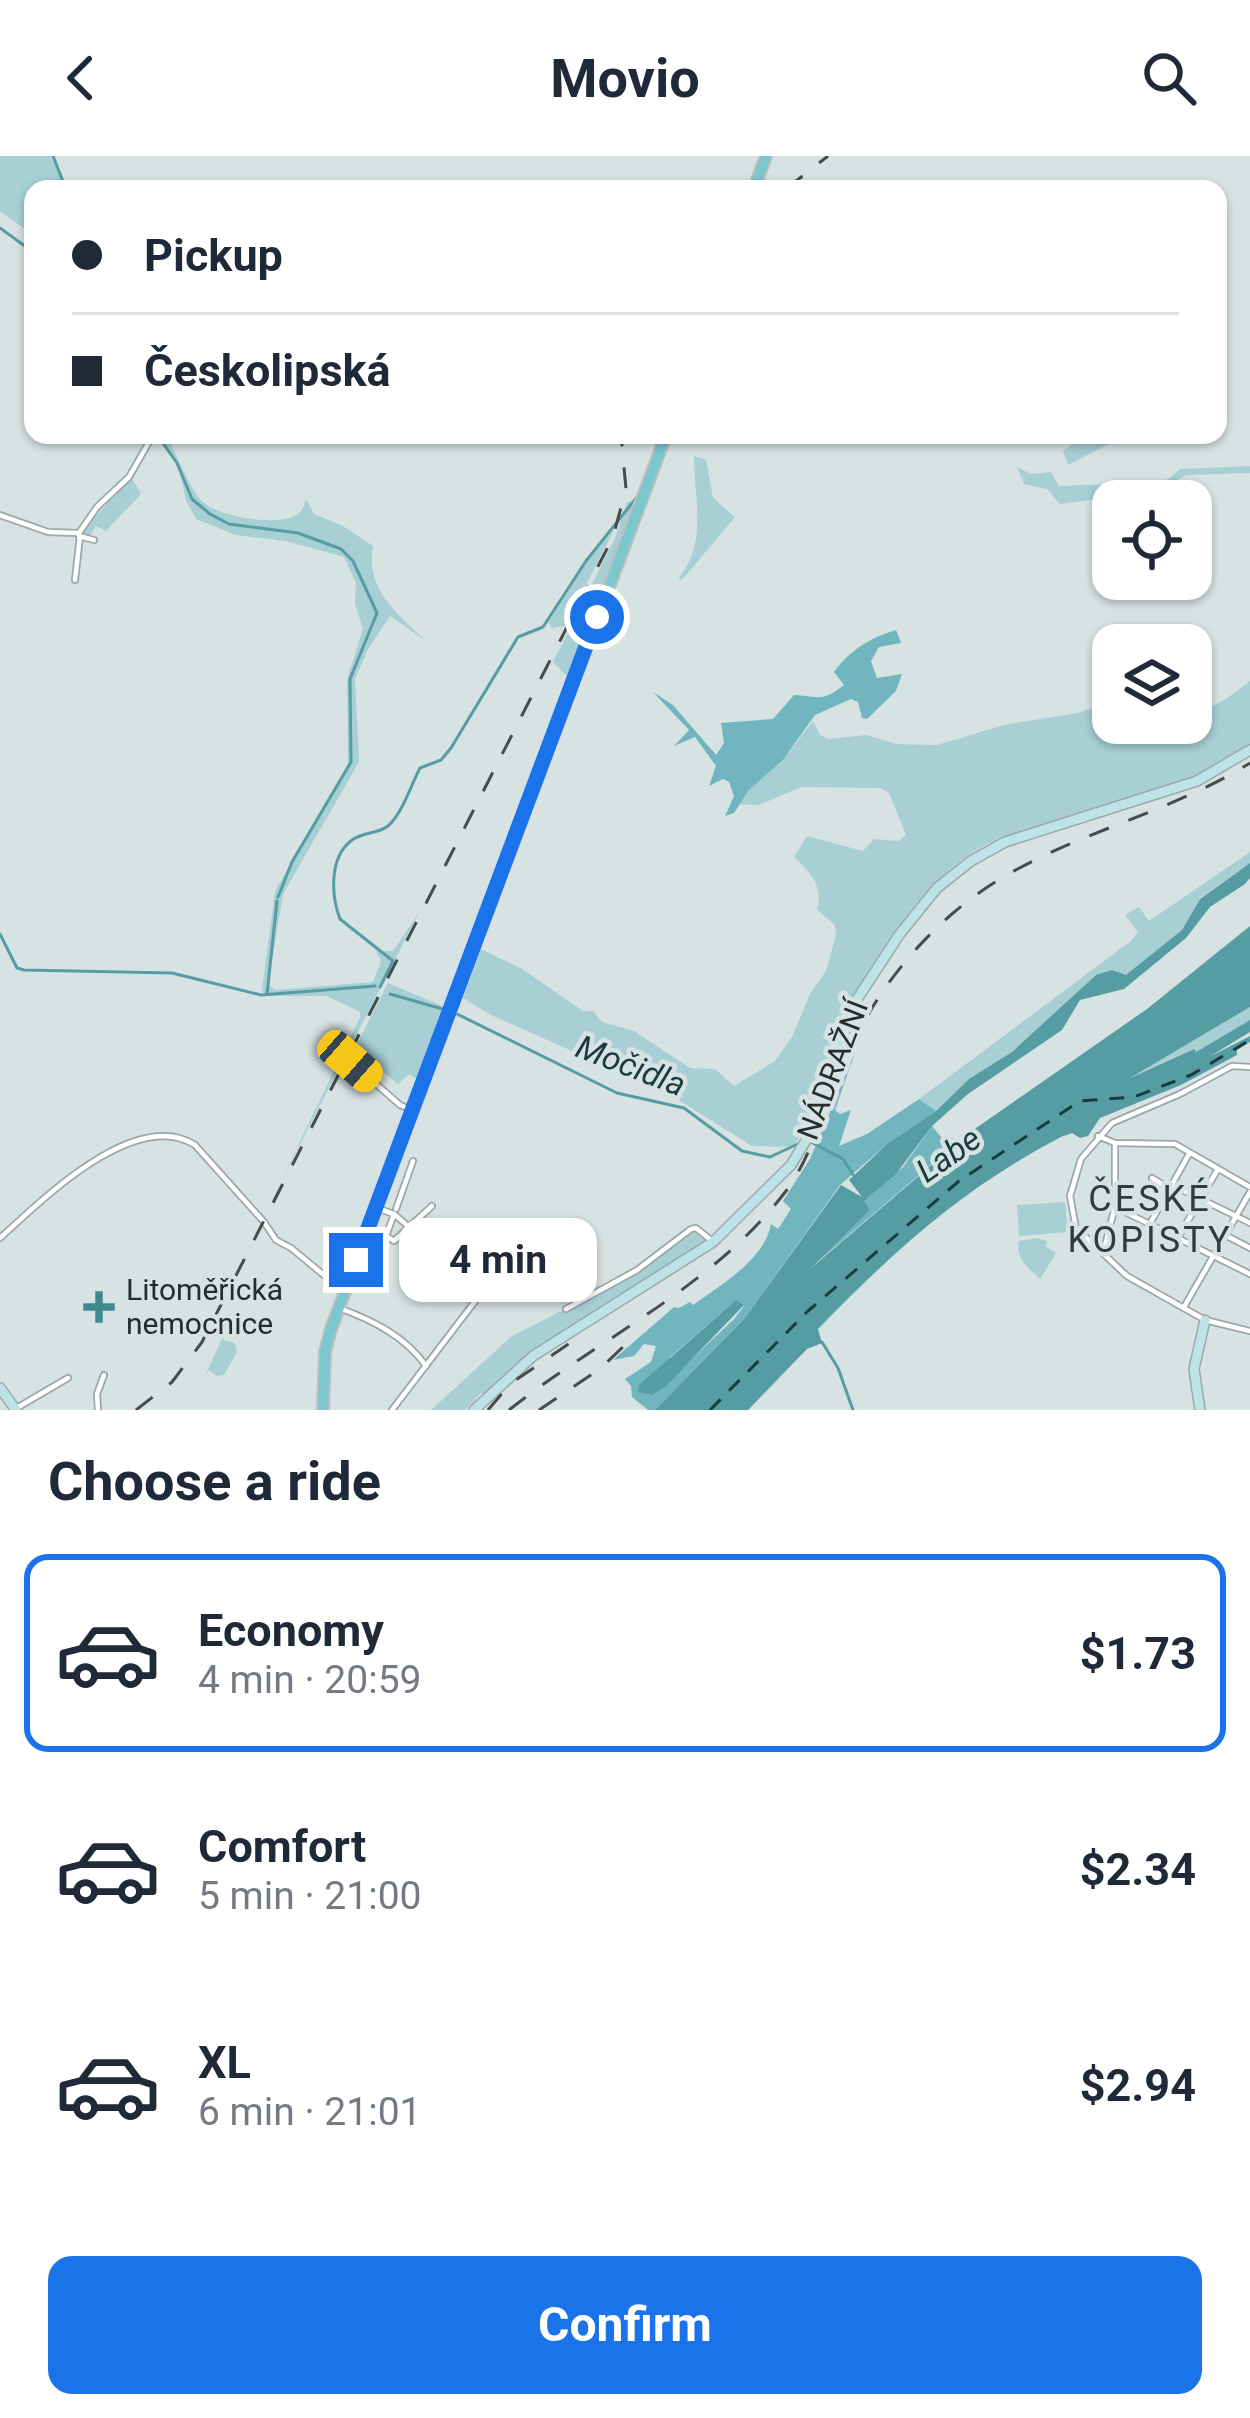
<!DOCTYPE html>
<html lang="en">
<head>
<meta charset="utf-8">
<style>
  :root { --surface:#fff; --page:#f6f6f7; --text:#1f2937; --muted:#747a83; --line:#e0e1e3; --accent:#1a73e8 }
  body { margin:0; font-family:Roboto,sans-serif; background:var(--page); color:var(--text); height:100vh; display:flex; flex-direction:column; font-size:45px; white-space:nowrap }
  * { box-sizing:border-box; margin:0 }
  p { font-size:39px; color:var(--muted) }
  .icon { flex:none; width:66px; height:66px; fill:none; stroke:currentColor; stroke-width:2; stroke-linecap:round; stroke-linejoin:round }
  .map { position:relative; height:1254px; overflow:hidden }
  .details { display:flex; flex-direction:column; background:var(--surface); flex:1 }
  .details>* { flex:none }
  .top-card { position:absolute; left:24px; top:24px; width:1203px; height:264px; border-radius:24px; box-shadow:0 3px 9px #0004; display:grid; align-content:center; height:264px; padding:0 48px; background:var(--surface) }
  .fabs { position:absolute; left:1092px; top:324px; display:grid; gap:24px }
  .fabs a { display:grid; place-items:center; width:120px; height:120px; border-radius:24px; background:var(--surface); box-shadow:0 3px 9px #0004; font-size:60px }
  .end { position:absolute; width:54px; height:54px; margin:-27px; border:15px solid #1a73e8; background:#fff; box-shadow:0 0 0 6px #fff }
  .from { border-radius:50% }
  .bubble { position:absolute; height:84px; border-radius:24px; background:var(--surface); box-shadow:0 3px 9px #0004; font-size:39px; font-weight:700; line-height:84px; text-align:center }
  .car { position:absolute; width:36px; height:72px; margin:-36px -18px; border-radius:15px; box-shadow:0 0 9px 3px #0007; background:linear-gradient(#f5c518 24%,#345 0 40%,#f5c518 0 76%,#345 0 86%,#f5c518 0) }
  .top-card b { display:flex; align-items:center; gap:42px; height:114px; font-size:45px }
  .top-card b+b { border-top:3px solid var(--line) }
  .top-card i { width:30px; height:30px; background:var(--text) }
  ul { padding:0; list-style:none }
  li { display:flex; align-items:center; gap:36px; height:198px; margin:0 24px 18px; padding:0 24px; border:6px solid transparent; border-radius:24px }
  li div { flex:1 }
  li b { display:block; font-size:45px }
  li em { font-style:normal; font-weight:700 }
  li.current { border-color:var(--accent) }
  li>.icon { width:108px; height:108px; stroke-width:1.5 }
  h2 { padding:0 48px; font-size:54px; line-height:144px }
  .primary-button { display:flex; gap:24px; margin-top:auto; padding:24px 48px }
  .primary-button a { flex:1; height:138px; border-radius:24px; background:var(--accent); color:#fff; font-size:48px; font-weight:700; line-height:138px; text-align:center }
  header { display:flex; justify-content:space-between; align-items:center; height:156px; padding:0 48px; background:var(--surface); font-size:54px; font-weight:700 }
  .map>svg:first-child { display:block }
</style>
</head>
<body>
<header><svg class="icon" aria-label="back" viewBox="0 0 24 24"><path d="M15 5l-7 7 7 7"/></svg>Movio<svg class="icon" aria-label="search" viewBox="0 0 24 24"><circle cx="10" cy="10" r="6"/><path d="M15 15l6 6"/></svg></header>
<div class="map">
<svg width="1250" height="1254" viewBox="0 0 1250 1254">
  <rect width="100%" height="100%" fill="#d7e2e3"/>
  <g fill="#a7cfd4">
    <polygon points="0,0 51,0 66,33 33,33 33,74 26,74 0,55"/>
    <path d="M156,279H166C175,295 192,337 203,346C220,361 277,371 296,359C303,355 304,349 306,343L314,358L343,370L373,390C365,433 397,458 425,484L390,460L368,493L355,523L359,606L283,738L268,828L275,834L373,826L381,805L376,795H393L420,755L280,1027L360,861V856L327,840H269L262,835L275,735L348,609L347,524L363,473L355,448L356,427L344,401L286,385L236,379L196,363L186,344L178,310Z"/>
    <polygon points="1087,279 1126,279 1068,309 1063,295"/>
    <path d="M694,300L706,304L713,342L735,361L681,425L679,421C708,388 694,341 694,300Z"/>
    <polygon points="1250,310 1250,317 1186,319 1171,328 1114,341 1060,348 1047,333 1024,328 1017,311 1031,318 1051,316 1059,330 1115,328 1128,332 1169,323 1180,313"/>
    <polygon points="131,321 141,338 106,375 96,370 89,381 79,379"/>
    <polygon points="632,345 633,351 571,519 567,520 553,506 615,382 627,346"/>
    <polygon points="615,372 565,470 552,472 548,467 586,407"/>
    <path d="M1250,525V589L1195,620L996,684C925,714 860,819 835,889C822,926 815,959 793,991L752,990L669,938L491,859L463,842L481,793L522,813L583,855H593L602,866L634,875L690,912L715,913L734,930L775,905L792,881L810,838L826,815L836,779L835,769L817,754C824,731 811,717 794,701L807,680L863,695L874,683L899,685L906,679L889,637L880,632L801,631L759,649L740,648L749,634L783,604L813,565L820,579L828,583L866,579L896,588L937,589L1004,569L1077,557L1113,546V567H1150L1151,575L1159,578L1178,567H1191V561L1226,543Z"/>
    <polygon points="1250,696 1250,707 1200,742 1182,774 1132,816 1126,819 1095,819 1052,863 1008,899 969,923 936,955 919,943 1131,785 1138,776 1125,759 1139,751 1149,765"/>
    <polygon points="388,827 442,850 441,864 420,925 409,918 398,928 355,892"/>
    <polygon points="1250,851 1250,864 1196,896 1193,893 1129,922"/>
    <polygon points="1065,1046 1068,1076 1019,1080 1017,1049"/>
    <polygon points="696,1073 710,1085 532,1199 486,1241 481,1237 465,1254 431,1254 512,1180 638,1116"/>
    <path d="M1037,1082L1047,1085L1046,1091L1056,1097L1040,1123C1029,1112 1015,1103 1019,1085Z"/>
    <polygon points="226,1174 224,1184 235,1187 237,1196 224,1219 216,1220 209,1214 204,1222"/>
  </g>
  <g fill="#71b6be" fill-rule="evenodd">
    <path d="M896,474L901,487L879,491L871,505L877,522L902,518L896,535L867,563L862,562L858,546L851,543L815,559L783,604L749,634L734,657L725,660L734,640L729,626L723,623L709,630L716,610L695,581L674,590L689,574L653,536L673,549L716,599L724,587L721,567L773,563L794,539C817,540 822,547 844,529L834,516C850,494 870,482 896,474Z"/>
    <path d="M856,894L835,954L840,958L851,954L839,990L867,978L919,943L936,955L887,988L840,1029L744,1163L655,1254H648L632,1241L631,1230L625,1223L651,1206L656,1190L644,1188L634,1200L613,1204L674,1151L679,1152L690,1146L693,1149C721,1129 765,1103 771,1068L778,1073L791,1053L783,1045L810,1003ZM736,1144L744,1150L734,1163L654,1239L670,1201Z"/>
    <polygon points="932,970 941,981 961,983 809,1113 870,1054 863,1046 903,1011"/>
  </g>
  <g fill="#569ca3">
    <path d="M1250,707V722L1245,728L1210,751L1186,782L1124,833L1080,844L1062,874L968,938L932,970L896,1018L864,1045L870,1054L810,1113L969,977L1147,853L1250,770V851L1130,922L1194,893L1196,896L1250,864V876L1209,901L1250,880V886L1237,894V899L1181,929L1100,962L1088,980L1080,982L1072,977L1061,981C962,1033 896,1093 818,1173L822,1187L807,1193L748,1254H655L744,1163L841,1029L862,1041L849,1024L887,988L936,955L969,923L1012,896L1096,819L1112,814L1126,819L1182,774L1200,743Z"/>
    <polygon points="736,1144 744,1149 666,1230 653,1239 638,1236 639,1229"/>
  </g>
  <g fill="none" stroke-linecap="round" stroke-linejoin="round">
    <g stroke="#569ca3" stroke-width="3">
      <polyline points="53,0 66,33"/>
      <polyline points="0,72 33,96"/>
      <polyline points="157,279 177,307 192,343 210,358 229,368 298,377 341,393 353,405 377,457 350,523 351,606 292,706 278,741"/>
      <polyline points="0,778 17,812 24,814 172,817 261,839 375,830"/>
      <path d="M380,831L393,805L340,763C331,739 329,701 352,684C363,676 378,678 388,670C402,658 411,629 420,612L441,604L451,592L518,481L543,471L586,405L637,341"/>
      <polyline points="267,838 277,745"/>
      <polyline points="390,838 446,854"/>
      <polyline points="455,857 617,937 684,952 742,995 770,1001 802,986"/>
      <polyline points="811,986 843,1003 854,1020"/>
      <polyline points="822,1186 838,1212 853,1254"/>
    </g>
    <polyline stroke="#193c3f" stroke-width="3" stroke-dasharray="15 12" stroke-linecap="butt" points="710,1254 808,1155 959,1025 1080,945 1134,941 1191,919 1250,884"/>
    <g stroke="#9ca7a8" stroke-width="8">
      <g id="street">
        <polyline points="0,359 48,376 79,377 97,351 129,321 153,279"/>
        <polyline points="79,380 94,384"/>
        <polyline points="75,424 80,380"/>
        <polyline points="350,905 400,949 413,954"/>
        <polyline points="1250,911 1232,910 1180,938 1112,967 1081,1003 1070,1040 1076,1072 1127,1120 1205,1164 1250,1175"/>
        <polyline points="1098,980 1115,987 1175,988 1250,1031"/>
        <polyline points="1152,1022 1170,1033"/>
        <polyline points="1172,1029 1250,1067"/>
        <polyline points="1115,1051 1250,1118"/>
        <polyline points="376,1052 394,1058 430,1089"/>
        <polyline points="396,1053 413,1005"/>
        <polyline points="394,1058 386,1080 394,1085 432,1050"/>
        <polyline points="1151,1066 1189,998"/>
        <polyline points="1225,1079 1250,1092"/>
        <polyline points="1179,1080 1218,1013"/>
        <path d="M0,1082C41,1045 135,951 195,989L264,1066L276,1084L291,1092L342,1134"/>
        <polyline points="1103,1097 1115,1051 1115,987"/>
        <polyline points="1184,1151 1250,1036"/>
        <path d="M339,1152C372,1164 405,1180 426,1210"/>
        <polyline points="566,1153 637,1114 691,1073 696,1072 711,1084"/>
        <polyline points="15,1253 68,1222"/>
        <polyline points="98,1254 97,1238 104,1219"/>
        <polyline points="392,1254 476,1144"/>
      </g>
    </g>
    <g stroke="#9ca7a8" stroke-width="12">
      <g id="secondary">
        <polyline points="0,1232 16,1254"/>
        <polyline points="474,1254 533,1200 713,1086 791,1009 813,973 854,848 899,779 937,732 971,705 1005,686 1197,625 1250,594"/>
        <polyline points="1200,1254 1194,1213 1205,1164"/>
      </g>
    </g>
    <g stroke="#bebfbf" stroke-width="14">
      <g id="primary">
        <polyline points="754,33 766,0"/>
        <polyline points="323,1254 325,1196 331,1173 666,279"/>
      </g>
    </g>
    <use href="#street" stroke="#fff" stroke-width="4.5"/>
    <use href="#secondary" stroke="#bde3e6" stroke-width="9"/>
    <use href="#primary" stroke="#7cc7ce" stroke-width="10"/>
    <g stroke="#464b4b" stroke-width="3" stroke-dasharray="21 21" stroke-linecap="butt">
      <polyline points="786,33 828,0"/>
      <polyline points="136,1254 172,1226 202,1186 613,381 626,333 621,279"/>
      <polyline points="488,1254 510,1228 583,1178"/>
      <path d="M509,1254C601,1181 713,1131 786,1035C811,1001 822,958 838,920C863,857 901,802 952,758C1039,682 1154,667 1250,607"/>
      <polyline points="539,1254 601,1212 625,1189"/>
    </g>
  </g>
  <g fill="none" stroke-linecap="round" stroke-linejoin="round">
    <polyline stroke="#1a73e8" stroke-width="15" points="356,1104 597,461"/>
  </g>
  <path fill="#41888f" stroke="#d7e2e3" stroke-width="4.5" d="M93 1133h12v12h12v12h-12v12h-12v-12h-12v-12h12z"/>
  <g text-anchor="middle" stroke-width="9" stroke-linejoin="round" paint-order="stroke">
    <g font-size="30" fill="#272b2b" stroke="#d7e2e3">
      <text transform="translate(833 914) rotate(-69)" y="10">NÁDRAŽNÍ</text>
    </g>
    <g font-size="30" fill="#272b2b" stroke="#d7e2e3" text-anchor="start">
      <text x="126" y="1144">Litoměřická<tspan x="126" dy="34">nemocnice</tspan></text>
    </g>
    <g font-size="33" font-style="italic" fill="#193c3f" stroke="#d7e2e3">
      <text transform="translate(631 909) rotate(21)" y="12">Močidla</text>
      <text transform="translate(948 998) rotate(-35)" y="12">Labe</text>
    </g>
    <g font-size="36" letter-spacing="3" fill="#323b3c" stroke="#d7e2e3">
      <text x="1150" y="1055">ČESKÉ<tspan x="1150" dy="41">KOPISTY</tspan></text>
    </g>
  </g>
</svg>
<div class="fabs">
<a><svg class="icon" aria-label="locate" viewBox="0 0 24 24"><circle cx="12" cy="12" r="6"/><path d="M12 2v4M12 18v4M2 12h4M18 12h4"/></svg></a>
<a><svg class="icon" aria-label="layers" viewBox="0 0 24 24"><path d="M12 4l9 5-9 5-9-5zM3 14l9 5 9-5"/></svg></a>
</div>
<i class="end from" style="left:597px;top:461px"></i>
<i class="end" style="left:356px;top:1104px"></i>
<div class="bubble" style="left:399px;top:1062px;width:198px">4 min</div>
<i class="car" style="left:350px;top:905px;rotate:131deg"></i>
<div class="top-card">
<b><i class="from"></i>Pickup</b>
<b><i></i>Českolipská</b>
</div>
</div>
<section class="details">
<h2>Choose a ride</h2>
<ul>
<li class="current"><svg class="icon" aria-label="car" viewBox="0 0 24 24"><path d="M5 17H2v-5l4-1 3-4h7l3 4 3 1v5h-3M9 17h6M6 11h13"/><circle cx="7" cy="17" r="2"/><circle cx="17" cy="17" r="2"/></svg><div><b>Economy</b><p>4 min · 20:59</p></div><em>$1.73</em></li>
<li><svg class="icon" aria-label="car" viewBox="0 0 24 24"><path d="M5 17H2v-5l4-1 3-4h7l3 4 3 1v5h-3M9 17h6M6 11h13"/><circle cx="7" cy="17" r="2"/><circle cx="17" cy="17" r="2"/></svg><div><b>Comfort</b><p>5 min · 21:00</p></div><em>$2.34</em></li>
<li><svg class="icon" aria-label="car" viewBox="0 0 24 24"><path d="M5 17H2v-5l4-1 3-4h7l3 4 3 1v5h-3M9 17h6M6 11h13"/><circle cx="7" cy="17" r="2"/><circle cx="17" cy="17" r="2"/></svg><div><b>XL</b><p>6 min · 21:01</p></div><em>$2.94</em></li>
</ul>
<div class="primary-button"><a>Confirm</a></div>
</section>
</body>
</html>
